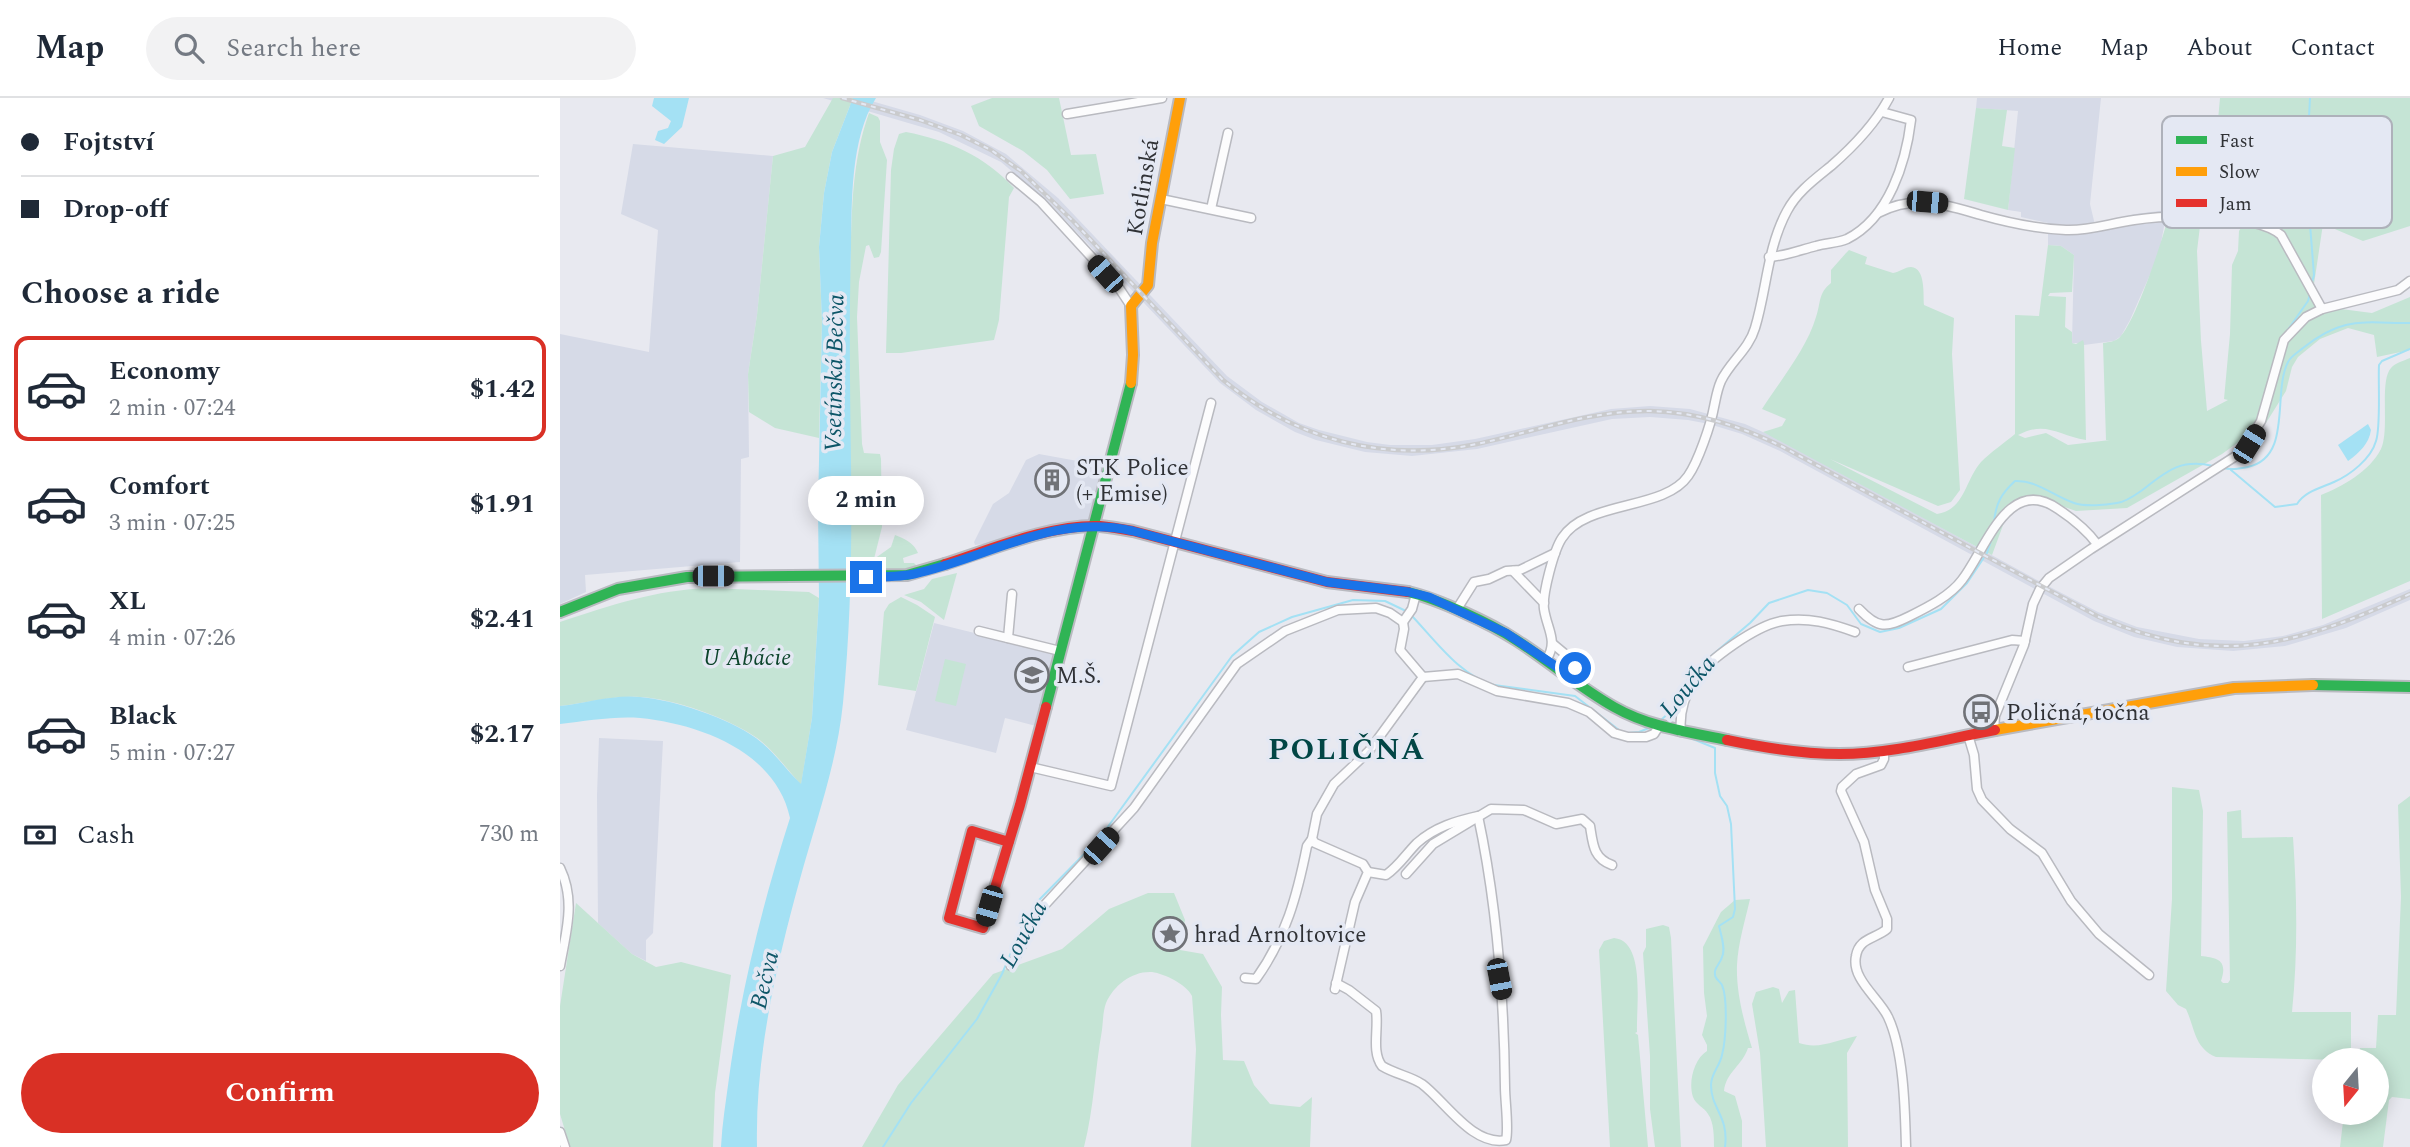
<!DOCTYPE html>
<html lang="en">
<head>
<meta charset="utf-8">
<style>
  :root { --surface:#fff; --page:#f2f2f3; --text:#1f2937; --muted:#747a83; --line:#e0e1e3; --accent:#d93025 }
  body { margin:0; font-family:Spectral,serif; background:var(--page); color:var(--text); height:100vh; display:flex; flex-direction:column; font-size:26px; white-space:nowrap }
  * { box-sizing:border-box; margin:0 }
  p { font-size:23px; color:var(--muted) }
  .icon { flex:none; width:38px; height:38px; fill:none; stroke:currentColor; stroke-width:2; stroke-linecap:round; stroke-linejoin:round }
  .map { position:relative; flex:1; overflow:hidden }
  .sheet { display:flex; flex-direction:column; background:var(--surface); width:560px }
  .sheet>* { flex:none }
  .banner { display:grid; align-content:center; height:154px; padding:0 21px; background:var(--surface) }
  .needle { width:46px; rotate:198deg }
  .fabs { position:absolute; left:1752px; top:950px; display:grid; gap:14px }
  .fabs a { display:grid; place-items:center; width:77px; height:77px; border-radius:50%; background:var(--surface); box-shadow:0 4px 18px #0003; font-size:35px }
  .end { position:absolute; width:32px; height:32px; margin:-16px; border:9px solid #1a73e8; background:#fff; box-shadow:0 0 0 4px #fff }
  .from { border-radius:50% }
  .bubble { position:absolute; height:49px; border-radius:24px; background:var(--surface); box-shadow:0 4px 18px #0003; font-size:23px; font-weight:700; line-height:49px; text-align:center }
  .car { position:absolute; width:21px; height:42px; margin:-21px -10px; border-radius:9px; box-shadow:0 0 5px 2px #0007; background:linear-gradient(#222 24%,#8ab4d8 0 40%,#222 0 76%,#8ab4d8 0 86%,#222 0) }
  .banner b { display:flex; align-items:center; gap:24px; height:66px; font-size:26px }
  .banner b+b { border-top:2px solid var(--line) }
  .banner i { width:18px; height:18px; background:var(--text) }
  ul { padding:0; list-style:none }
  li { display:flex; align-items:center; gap:21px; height:105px; margin:0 14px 10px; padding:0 7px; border:4px solid transparent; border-radius:14px }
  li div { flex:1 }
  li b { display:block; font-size:26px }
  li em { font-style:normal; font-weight:700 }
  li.current { border-color:var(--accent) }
  li>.icon { width:63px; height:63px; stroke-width:1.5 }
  h2 { padding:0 21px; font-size:32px; line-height:84px }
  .pay { display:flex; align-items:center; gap:18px; height:77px; padding:0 21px; font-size:26px }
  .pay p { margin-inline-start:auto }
  .button { display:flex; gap:14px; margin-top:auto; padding:14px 21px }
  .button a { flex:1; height:80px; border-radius:42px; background:var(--accent); color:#fff; font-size:28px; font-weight:700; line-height:80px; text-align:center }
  header { display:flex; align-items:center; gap:42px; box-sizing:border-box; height:98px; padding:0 35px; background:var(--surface); border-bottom:2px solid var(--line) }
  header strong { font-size:33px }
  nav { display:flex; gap:38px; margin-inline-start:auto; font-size:24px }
  .search { width:490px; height:63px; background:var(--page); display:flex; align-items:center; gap:18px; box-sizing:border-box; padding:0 24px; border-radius:38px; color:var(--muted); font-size:26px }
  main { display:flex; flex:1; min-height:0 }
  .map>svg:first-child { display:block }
</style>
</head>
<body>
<header>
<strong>Map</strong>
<div class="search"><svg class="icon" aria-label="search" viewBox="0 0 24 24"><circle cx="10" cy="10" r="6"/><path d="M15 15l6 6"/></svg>Search here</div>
<nav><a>Home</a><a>Map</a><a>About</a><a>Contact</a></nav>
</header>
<main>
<section class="sheet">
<div class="banner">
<b><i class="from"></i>Fojtství</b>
<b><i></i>Drop-off</b>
</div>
<h2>Choose a ride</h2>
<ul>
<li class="current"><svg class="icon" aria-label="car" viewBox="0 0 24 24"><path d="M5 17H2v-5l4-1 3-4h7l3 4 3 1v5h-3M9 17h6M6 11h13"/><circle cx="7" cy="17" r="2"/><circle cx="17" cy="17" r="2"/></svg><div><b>Economy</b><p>2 min · 07:24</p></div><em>$1.42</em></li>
<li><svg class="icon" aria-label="car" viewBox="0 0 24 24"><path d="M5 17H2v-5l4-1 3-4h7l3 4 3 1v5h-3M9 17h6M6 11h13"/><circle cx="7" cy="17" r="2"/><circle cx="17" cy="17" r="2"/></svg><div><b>Comfort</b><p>3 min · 07:25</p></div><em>$1.91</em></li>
<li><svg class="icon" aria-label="car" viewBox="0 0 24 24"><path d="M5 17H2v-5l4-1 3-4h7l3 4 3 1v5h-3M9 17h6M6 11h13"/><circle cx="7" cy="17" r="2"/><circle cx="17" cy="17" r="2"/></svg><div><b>XL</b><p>4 min · 07:26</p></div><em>$2.41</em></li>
<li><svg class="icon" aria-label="car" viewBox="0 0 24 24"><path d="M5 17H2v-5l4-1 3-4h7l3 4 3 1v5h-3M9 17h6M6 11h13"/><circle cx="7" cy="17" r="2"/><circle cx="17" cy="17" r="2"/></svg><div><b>Black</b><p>5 min · 07:27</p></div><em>$2.17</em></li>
</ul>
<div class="pay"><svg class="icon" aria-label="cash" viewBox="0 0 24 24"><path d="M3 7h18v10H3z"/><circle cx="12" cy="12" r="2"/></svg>Cash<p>730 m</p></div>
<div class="button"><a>Confirm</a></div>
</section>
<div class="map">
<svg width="1850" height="1049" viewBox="0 0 1850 1049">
  <rect width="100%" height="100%" fill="#e8e9f0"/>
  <g fill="#d6dae7">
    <polygon points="263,0 301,0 360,17 403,33 446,56 498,100 667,278 702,304 739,325 759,332 807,344 830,347 872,347 915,341 1051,311 1090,308 1130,311 1185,326 1225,344 1490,489 1538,514 1577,529 1639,541 1684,543 1723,538 1763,527 1850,491 1850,502 1786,530 1725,548 1673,553 1617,549 1574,539 1534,523 1220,353 1182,336 1149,326 1128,322 1090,319 1052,321 917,351 852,358 805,354 756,342 735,334 696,312 660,285 491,107 441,64 379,34"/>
    <polygon points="1417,0 1541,0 1530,106 1535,127 1575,116 1607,112 1599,156 1570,222 1561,238 1554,243 1524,247 1524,245 1512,245 1514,157 1501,148 1488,147 1488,125 1461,119 1461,114 1448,112 1458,13 1416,10"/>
    <polygon points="73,46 213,58 197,217 188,276 189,359 181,361 180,464 25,477 26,494 0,506 0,236 89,254 98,132 61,116"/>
    <polygon points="479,356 523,364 547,361 532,420 526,423 472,434 432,445 415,447 414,444 433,406 449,395 466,362"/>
    <polygon points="374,525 495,555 476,628 445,620 436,655 346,632"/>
    <polygon points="39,640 103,643 93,835 86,842 86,863 72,856 38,825 37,697"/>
  </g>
  <g fill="#c5e4d5">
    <polygon points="273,0 293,0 272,54 264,95 259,149 262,224 259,340 215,330 189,314 188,276 197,217 213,58 245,49"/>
    <polygon points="432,0 499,0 511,57 536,56 544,96 510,101 487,72 463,53 419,28 411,8"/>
    <path d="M1660,0H1850V128L1803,143L1763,126L1754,186C1745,170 1736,153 1725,138C1718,130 1711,126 1706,117C1691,120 1661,115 1648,106V77L1655,61L1662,57L1682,61L1684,59L1660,34L1658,22Z"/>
    <polygon points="1416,10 1447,12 1442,48 1455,50 1448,112 1404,101"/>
    <path d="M309,15L318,19L320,23V44L327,62L321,154L319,159L314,160L309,147L306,148L299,184L297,219L302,346L304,355L320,356L321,361L322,429L314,461L331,449L335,437C345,441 354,445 358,455L343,460L344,465H354L358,469L345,473L290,474C289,376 287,277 290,179C292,123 290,68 309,15Z"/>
    <path d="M346,34C388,42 425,58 454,90L449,99L439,222L434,242L341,255H326L331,72L334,51L339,36Z"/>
    <path d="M1635,124L1640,128L1637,153L1641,243L1647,313L1668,302L1664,301L1670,236L1672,167L1678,153L1679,133L1682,128L1708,133L1721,144L1766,211H1781L1812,215L1850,199V252L1817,259L1814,237L1788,230L1760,241L1738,259L1732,269L1726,293L1706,325L1698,324L1691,335L1662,356L1567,410L1516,413L1476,399H1463L1449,411L1432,457L1203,334L1222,328L1226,321L1202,311C1220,283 1247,250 1256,219C1261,205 1258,195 1271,185V172L1286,155L1289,152L1307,159L1305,166L1333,175C1339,174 1345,169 1351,169C1366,170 1363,197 1364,207L1394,220L1392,256L1400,392L1391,404L1378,408L1270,361L1377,416C1405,412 1405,382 1421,364C1431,354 1444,345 1455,336V217L1479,218L1488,147L1501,148L1514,157L1512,194L1490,195L1488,198L1506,199L1505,229L1512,234V245L1516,246L1523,242L1524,245L1526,342C1499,338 1486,322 1458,337L1465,340L1486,335L1508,347L1550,342H1546L1543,245C1549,244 1554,244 1559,240C1574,227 1600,149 1606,127Z"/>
    <path d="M1850,260V483L1762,521L1761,397C1783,388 1809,374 1821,351C1830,332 1819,283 1831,270C1835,265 1843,263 1850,260Z"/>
    <polygon points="397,475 384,522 361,504 344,497 364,491 372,481"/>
    <path d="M150,490L249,494L259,500L252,620L241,687C227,671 214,653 197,640C168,620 115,601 80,599C58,597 24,605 0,608V524C52,507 94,492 150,490Z"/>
    <polygon points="341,499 357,507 375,519 356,593 318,587 324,514 329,506"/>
    <polygon points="385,561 406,566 396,608 375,603"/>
    <path d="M1612,689L1639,692L1643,713L1641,858C1658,860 1668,862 1661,883L1663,885H1668L1670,882L1667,714L1681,712L1682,740L1733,739C1737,798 1738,855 1732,914H1791V952L1787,960L1782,962L1656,959C1634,950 1635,930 1626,911L1618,907L1606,893L1612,801Z"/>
    <polygon points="1850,698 1850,1001 1832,999 1829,1002 1823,1049 1780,1049 1784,1015 1816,1015 1816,962 1797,962 1800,950 1816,950 1818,917 1836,917 1841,799 1838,707"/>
    <path d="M588,795H614L625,822L620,852L643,856L662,889L661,917L663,962L684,963L694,987L710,1006L740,1009L752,999L750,1049H631L636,951L632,898C626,886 605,876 592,874C572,873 554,887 546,905C543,913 543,924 542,932C535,971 534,1010 524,1049H302L338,987L433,876L502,851L549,811Z"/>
    <path d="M1190,801C1185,823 1178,845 1177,867C1176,894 1184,924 1192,950H1188C1182,968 1166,974 1164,993L1175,998L1182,1023V1049H1154C1154,1039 1154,1024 1148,1016C1144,1009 1136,1007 1133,999C1128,984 1134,961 1147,953V947L1142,937L1147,918L1144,895L1143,849L1161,814L1175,802Z"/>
    <polygon points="16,805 72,856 96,869 121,864 171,877 155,995 153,1049 10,1049 0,1016 0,908"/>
    <polygon points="1103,827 1109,829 1111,840 1121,1049 1095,1049 1090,1011 1090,958 1083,855 1086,849 1086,831"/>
    <path d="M1054,840C1086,843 1076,909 1077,934L1075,935L1078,937L1088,1049H1050L1039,852L1044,843Z"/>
    <path d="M1213,889L1219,891L1222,905L1229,893L1235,892L1239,945C1259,952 1276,942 1297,938L1287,955L1288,1049H1206L1200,955L1192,906L1196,894Z"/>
  </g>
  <g fill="#a4e1f4">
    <polygon points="94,0 129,0 122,29 104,46 95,42 98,33 108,30 111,23 92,8"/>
    <path d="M293,0H316C290,41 292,104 291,151C289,223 290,293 291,365C292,445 291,525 283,605C277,665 256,723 240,781C216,868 195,959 197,1049H161C162,1026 166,1003 169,980C181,892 203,804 230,720C216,654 140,626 80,620C54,618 26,623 0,626V608C26,605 55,596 80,599C115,602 168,620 196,640C214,653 226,672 241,686L252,620L259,500L258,408L262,224L259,149L264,95L272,54Z"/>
    <path d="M1808,326L1811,332C1809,346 1799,355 1788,363L1778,347Z"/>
  </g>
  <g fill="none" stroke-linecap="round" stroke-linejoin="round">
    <g stroke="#a4e1f4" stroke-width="2">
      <polyline points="1750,0 1746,76 1754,177 1752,184"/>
      <polyline points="1727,233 1748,203 1750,196"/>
      <path d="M1662,370C1672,372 1678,371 1688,369C1733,359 1712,295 1728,264C1730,259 1738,254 1743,250C1783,218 1802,225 1850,225"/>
      <path d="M1671,372L1715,409L1737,406C1745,393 1761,390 1774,384C1790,377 1811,361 1816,343C1821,329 1818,284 1819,267L1822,263L1850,251"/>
      <path d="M1434,424C1436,405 1441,396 1455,383C1477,382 1493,398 1514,405C1525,409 1546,407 1557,405C1565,404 1574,398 1581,393C1606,374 1620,360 1653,368"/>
      <path d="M852,518C875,542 900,578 934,587L1015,598L1059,632"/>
      <polyline points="1100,623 1113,611 1129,579 1137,570 1190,525 1209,505 1248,492 1267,495 1287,507 1301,526 1320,534 1339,530 1381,511 1407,485 1427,455 1432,440"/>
      <polyline points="1068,635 1079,634 1089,630"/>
      <path d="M1128,639L1155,650V675L1160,698L1167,708L1171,726L1175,811L1173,819L1159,828C1161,837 1166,851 1162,859C1161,864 1156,868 1155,873C1154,881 1159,882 1162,887C1168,901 1166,942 1162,957C1160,968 1151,975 1151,987C1151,1011 1169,1018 1165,1049"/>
      <polyline points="323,1049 351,1005 417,921 442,876 464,824 477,804 539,741 672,558 699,534 732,519 793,502 825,503 848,514"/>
    </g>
    <g stroke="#b9bac0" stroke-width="11">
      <g id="street">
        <polyline points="507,16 602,0"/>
        <polyline points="451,79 481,104 557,187 571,208"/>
        <polyline points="601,101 691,120"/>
        <polyline points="651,111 668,35"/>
        <path d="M1318,115C1356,96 1383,106 1421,117C1446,124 1480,131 1506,132C1529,133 1551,125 1574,122C1609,117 1695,115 1721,137L1762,211"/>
        <path d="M1209,159C1226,158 1240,152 1256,148C1266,145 1278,145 1287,141C1329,120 1346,64 1351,22L1322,14"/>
        <polyline points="953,473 984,505"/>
        <polyline points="897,511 914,484 929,481 946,473 960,472 995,455"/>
        <path d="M1299,511C1318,531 1326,530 1350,518C1368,509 1390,498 1402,482C1426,451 1448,376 1498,411C1513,421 1526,431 1537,446"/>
        <polyline points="843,524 844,531 840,552 863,579 898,576 937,593 1008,605 1029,614 1054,635 1068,639 1086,639 1094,636 1099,628"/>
        <polyline points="419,533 500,553"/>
        <polyline points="448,540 452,496"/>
        <polyline points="993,546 1011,561 1015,572 1012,579"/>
        <path d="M987,561C998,542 987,531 984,511C982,496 994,452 1002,440C1026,402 1104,413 1128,378C1138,364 1151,326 1154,309C1156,300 1157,292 1161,283C1170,264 1189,251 1195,230C1207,191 1207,150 1227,113C1237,94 1255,81 1271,68C1294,48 1315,26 1329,0"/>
        <polyline points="1348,569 1452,542 1465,543"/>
        <polyline points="1434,633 1435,618 1464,547 1473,506 1480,491 1489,480 1531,451 1682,354 1701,323 1724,242 1746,219 1762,211 1838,192 1850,183"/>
        <path d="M1121,634C1119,616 1125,597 1134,582C1149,561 1197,527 1222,523C1249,519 1270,525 1295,534"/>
        <polyline points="1408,637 1414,657 1417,691 1422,702 1450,731 1482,755 1511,803 1539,836 1589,877"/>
        <path d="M1324,652V661L1321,667L1296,676L1282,689L1281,693L1304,744L1315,792L1327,821V831C1315,841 1299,840 1296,858C1291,881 1319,900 1328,919C1344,953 1345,1012 1346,1049"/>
        <polyline points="470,669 551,688 651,305"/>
        <path d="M0,770C16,803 6,834 0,868"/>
        <path d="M846,776L873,746L931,711L964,712L996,726L1022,721L1030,728C1033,746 1033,760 1052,767"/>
        <polyline points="451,868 481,811 574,710 677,566 725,533 778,512 816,510 830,515 843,524 852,511 856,496"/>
        <path d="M685,880L696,881C726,839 737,798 747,748L752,741"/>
        <path d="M776,885L789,892L816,913C819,930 811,954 822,968C835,976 850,978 862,986C885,1003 913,1049 946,1042C949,1031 945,1003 945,989C944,898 937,807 918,718C896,723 875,729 857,745C846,756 839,768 826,777L808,774"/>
        <polyline points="775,891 795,804 808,774 803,766 755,745 752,741 757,716 774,686 809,653 863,579"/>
        <polyline points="0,1034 5,1049"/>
      </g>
    </g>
    <g stroke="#b9bac0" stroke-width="14">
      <g id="fast">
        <path d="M848,494C878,501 930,525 956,542C989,563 1020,590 1054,609C1089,629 1129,634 1167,642"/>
        <polyline points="0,514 58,491 127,479 347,477 385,466"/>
        <polyline points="1753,587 1850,589"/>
        <polyline points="486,609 571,285"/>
      </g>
    </g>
    <g stroke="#b9bac0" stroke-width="14">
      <g id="slow">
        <polyline points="571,285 573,257 571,208 588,187 592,145 620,0"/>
        <polyline points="1435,632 1674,590 1753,587"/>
      </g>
    </g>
    <g stroke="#b9bac0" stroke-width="14">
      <g id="jam">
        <path d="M385,466C432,451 491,426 540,428C551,429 562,431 573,433L767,484L848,494"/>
        <path d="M1167,642C1205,650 1241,656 1280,656C1332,656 1385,641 1435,632"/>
        <polyline points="449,744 412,733 389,820 423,830 460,707 486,609"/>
      </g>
    </g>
    <use href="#street" stroke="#fcfcfd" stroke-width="8"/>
    <use href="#fast" stroke="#30b455" stroke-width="10"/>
    <use href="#slow" stroke="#ff9f0a" stroke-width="10"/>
    <use href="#jam" stroke="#e5322d" stroke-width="10"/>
    <g stroke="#cacbcd" stroke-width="4.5">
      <path id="rail" d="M282,0L360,22L401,37L431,52L461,73L513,123L663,282C737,342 823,365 917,346C974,334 1031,312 1090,313C1138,314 1180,328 1223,349L1539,519C1658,571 1738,547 1850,496"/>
    </g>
    <use href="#rail" stroke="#e4e8f3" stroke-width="2" stroke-dasharray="5" stroke-linecap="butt"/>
  </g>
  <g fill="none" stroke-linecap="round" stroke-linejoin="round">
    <path stroke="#1a73e8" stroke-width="9" d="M306,479C322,479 339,479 354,476C430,459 493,415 573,433L767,484L849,494L869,499L946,535L1012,579L1015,570"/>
  </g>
  <defs>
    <g id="building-ring" transform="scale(1.75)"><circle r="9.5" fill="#e4e8f3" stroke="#707277" stroke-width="1.5"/><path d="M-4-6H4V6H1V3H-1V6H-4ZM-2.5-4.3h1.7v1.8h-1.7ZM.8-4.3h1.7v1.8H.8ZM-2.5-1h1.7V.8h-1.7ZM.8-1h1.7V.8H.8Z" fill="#707277"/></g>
    <g id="school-ring" transform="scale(1.75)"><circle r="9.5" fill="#e4e8f3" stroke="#707277" stroke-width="1.5"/><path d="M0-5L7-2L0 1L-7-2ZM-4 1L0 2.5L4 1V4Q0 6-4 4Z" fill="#707277"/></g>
    <g id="bus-ring" transform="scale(1.75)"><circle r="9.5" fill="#e4e8f3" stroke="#707277" stroke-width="1.5"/><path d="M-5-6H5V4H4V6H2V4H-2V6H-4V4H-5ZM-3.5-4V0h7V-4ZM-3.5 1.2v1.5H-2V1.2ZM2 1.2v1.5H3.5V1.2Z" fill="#707277"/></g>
    <g id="sight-ring" transform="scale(1.75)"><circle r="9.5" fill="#e4e8f3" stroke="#707277" stroke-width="1.5"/><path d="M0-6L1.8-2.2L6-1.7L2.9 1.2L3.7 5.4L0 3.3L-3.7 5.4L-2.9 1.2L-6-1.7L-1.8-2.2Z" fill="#707277"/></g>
  </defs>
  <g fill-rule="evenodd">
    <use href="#building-ring" x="492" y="382"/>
    <use href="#school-ring" x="472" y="577"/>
    <use href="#bus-ring" x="1421" y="614"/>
    <use href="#sight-ring" x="610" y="836"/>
  </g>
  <g text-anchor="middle" stroke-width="7" stroke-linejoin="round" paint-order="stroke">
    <g font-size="23" fill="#303236" stroke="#e4e8f3">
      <text transform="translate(582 89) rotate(-80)" y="8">Kotlinská</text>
    </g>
    <g font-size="23" fill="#303236" stroke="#e4e8f3" text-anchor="start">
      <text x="516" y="377">STK Police<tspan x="516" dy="26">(+ Emise)</tspan></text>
      <text x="496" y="585">M.Š.</text>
      <text x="1446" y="622">Poličná, točna</text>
      <text x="634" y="844">hrad Arnoltovice</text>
    </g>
    <g font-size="23" font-style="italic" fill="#0c442b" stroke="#e4e8f3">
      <text x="187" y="567">U Abácie</text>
    </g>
    <g font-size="24" font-style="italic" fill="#0d5668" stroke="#e4e8f3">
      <text transform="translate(274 275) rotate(-89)" y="8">Vsetínská Bečva</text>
      <text transform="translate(1127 588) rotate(-50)" y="8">Loučka</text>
      <text transform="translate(463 836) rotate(-61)" y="8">Loučka</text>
      <text transform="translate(204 882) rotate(-77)" y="8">Bečva</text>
    </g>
    <g font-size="30" font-weight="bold" letter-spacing="2" fill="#024645" stroke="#e4e8f3">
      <text x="787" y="661">POLIČNÁ</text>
    </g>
  </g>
  <rect x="1602" y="18" width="230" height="112" rx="10" fill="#e4e8f3" stroke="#aeb1ba" stroke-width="2"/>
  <rect x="1616" y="38" width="31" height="8" fill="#30b455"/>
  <rect x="1616" y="69" width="31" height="9" fill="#ff9f0a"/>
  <rect x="1616" y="101" width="31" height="8" fill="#e5322d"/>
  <g font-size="19" fill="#303236">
    <text x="1659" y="49">Fast</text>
    <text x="1659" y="80">Slow</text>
    <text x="1659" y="112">Jam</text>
  </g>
</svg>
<div class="fabs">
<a><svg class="needle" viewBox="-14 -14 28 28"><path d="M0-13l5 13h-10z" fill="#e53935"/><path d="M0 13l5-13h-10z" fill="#747a83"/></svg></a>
</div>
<i class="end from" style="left:1015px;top:570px"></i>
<i class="end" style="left:306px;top:479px"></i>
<div class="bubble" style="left:248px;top:378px;width:116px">2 min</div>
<i class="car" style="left:1367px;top:104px;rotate:95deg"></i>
<i class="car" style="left:545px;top:176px;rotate:318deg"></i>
<i class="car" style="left:1689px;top:346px;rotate:32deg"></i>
<i class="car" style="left:153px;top:478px;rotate:90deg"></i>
<i class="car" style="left:541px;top:748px;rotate:42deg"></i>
<i class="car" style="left:429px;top:808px;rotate:196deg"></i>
<i class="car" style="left:939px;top:881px;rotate:169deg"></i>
</div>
</main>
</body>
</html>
